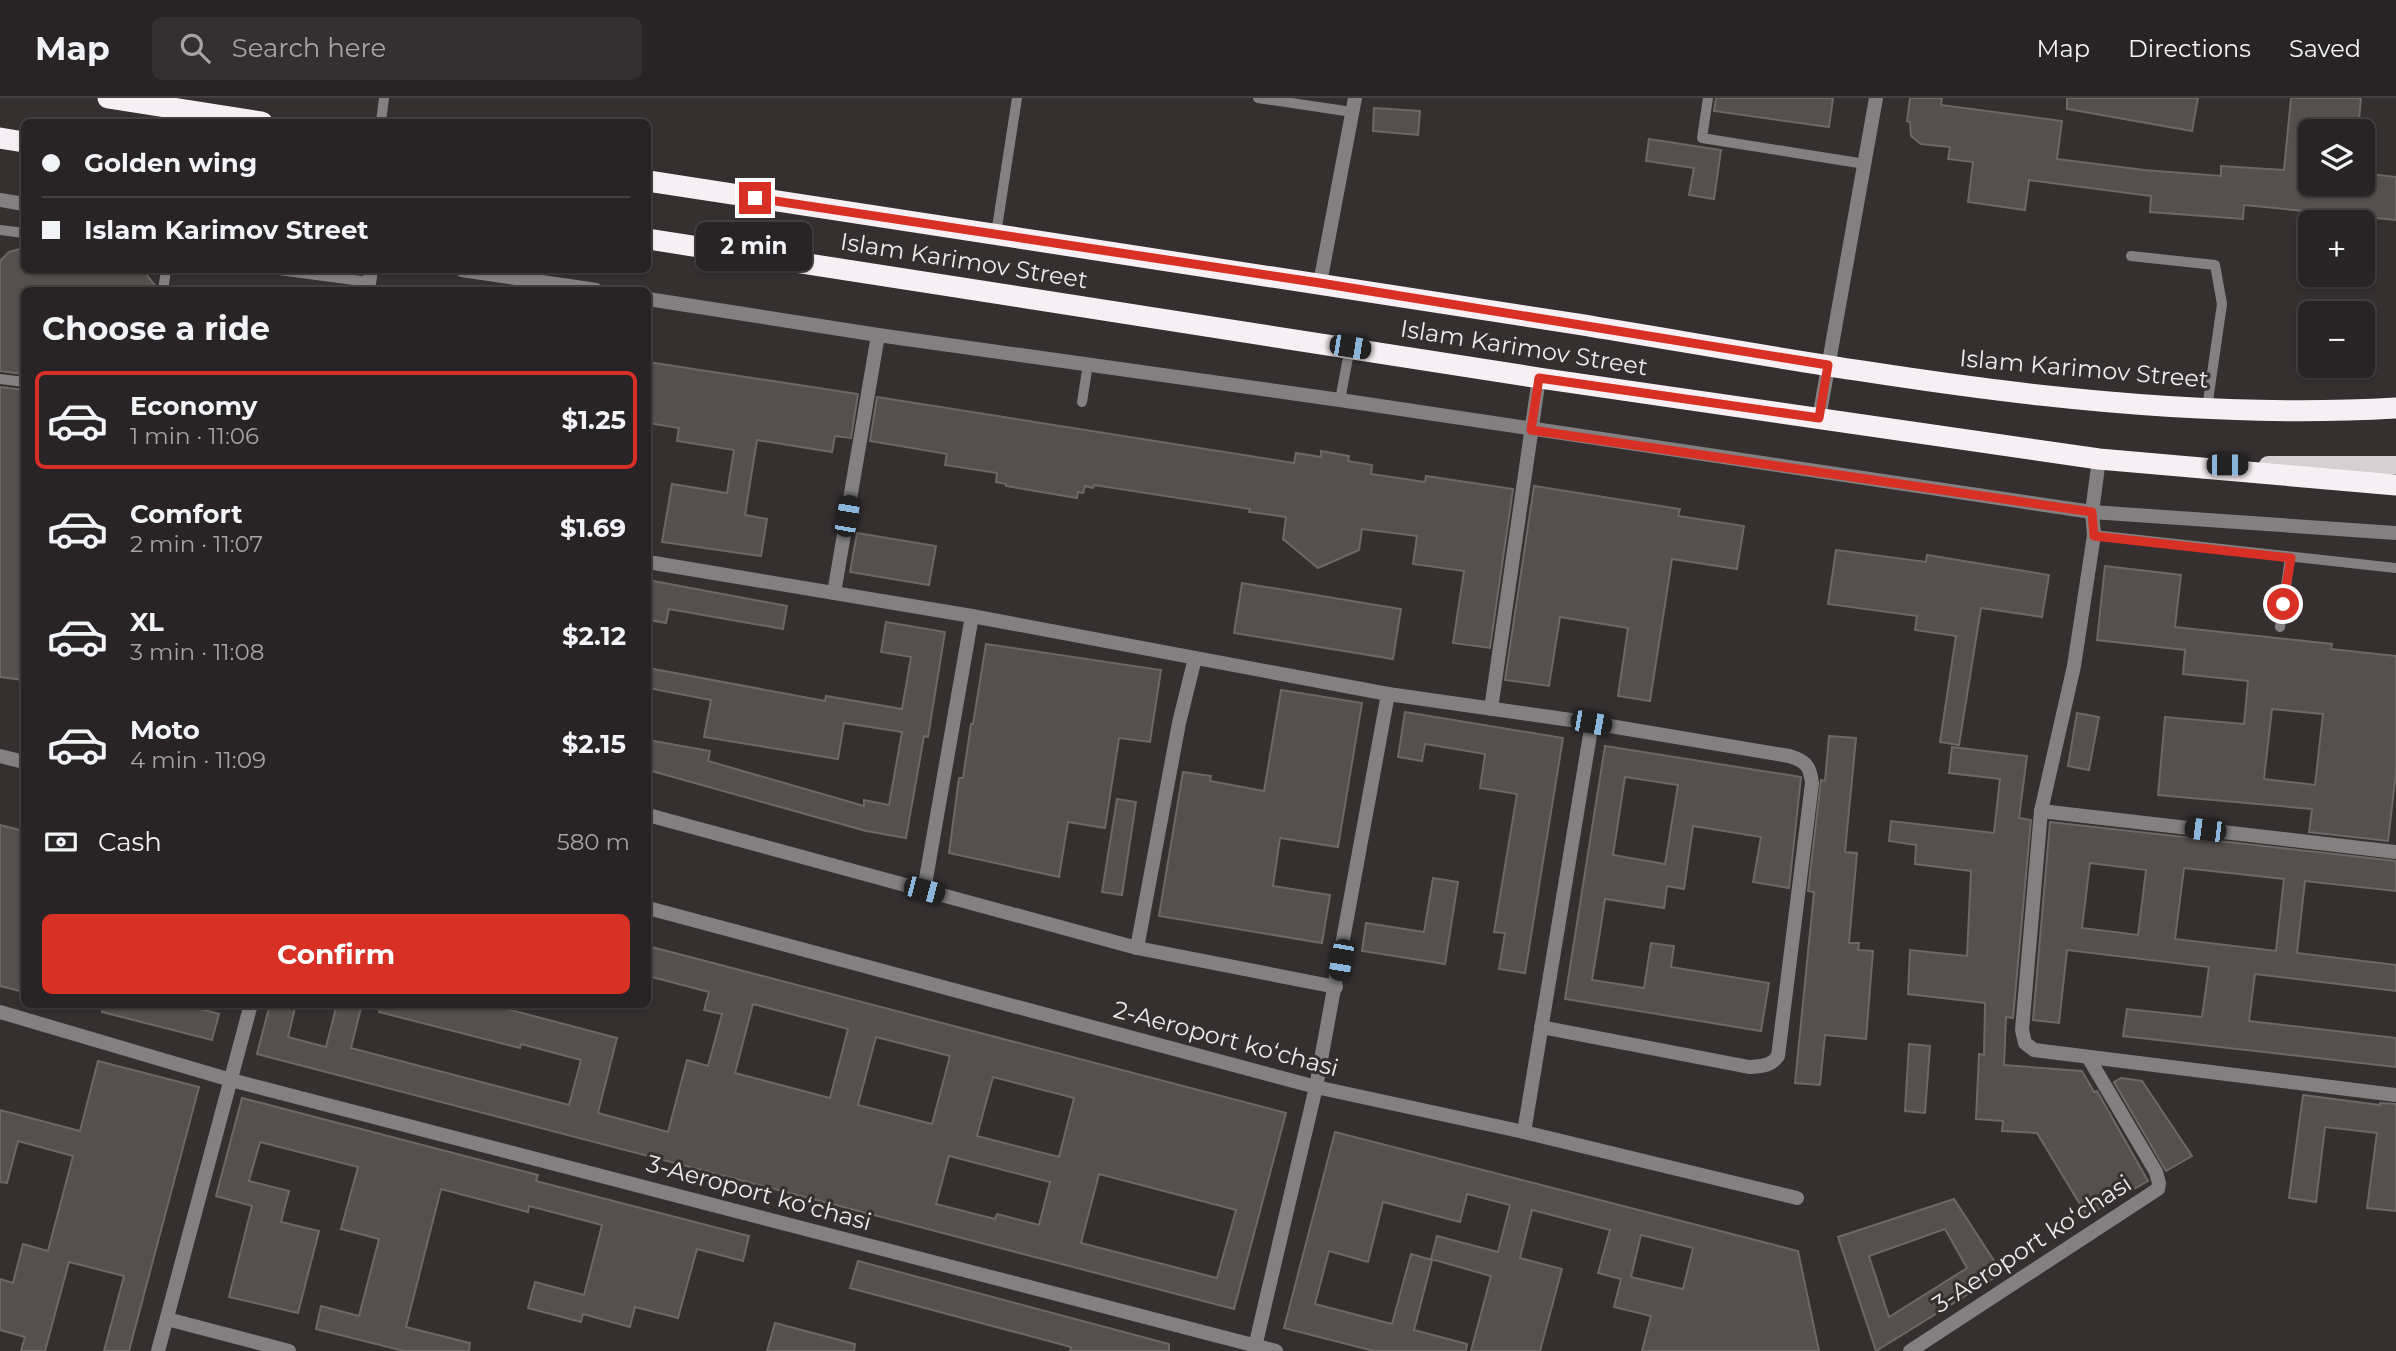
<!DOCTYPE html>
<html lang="en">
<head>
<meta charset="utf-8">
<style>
  :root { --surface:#282324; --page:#342f31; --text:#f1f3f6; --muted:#a5a4a6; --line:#444041; --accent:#d93025 }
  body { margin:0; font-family:Montserrat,sans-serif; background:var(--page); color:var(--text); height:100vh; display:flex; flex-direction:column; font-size:26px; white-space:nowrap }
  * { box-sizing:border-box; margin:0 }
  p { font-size:23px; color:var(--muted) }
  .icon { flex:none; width:38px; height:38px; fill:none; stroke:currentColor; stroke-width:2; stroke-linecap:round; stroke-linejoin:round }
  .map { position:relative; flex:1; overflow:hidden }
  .side { position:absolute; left:21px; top:189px; width:630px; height:721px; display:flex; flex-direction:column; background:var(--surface); border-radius:10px; box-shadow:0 2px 5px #0004,0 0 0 2px var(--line) }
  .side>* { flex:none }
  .top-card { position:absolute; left:21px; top:21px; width:630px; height:154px; border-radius:10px; box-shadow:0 2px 5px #0004,0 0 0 2px var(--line); display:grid; align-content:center; height:154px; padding:0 21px; background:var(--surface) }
  .tools { position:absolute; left:2298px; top:21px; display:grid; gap:14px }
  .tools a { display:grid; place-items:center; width:77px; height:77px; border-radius:10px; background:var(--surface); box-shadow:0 2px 5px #0004,0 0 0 2px var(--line); font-size:35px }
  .end { position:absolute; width:32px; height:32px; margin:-16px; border:9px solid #d93025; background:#fff; box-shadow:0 0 0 4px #fff }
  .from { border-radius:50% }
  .bubble { position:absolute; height:49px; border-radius:10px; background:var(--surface); box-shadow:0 2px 5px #0004,0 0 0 2px var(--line); font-size:23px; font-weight:700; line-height:49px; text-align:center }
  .car { position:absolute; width:21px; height:42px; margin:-21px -10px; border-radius:9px; box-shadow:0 0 5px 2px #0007; background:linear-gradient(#222 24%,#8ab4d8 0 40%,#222 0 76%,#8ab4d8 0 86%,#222 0) }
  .top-card b { display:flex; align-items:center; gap:24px; height:66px; font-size:26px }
  .top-card b+b { border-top:2px solid var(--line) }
  .top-card i { width:18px; height:18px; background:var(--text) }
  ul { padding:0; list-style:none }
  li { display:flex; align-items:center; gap:21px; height:98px; margin:0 14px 10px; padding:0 7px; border:4px solid transparent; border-radius:10px }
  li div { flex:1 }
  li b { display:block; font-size:26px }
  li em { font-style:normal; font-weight:700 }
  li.on { border-color:var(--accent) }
  li>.icon { width:63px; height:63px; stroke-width:1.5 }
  h2 { padding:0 21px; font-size:32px; line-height:84px }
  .pay { display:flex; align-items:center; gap:18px; height:77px; padding:0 21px; font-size:26px }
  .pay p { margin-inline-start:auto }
  .action { display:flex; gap:14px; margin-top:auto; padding:14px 21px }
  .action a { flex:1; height:80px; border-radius:10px; background:var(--accent); color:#fff; font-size:28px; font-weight:700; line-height:80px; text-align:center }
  header { display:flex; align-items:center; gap:42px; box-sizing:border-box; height:98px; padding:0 35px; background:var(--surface); border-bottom:2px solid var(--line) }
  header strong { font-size:33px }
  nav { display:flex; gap:38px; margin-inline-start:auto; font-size:24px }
  .search { width:490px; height:63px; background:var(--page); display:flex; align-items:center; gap:18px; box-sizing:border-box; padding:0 24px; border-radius:10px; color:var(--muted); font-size:26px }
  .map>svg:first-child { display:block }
</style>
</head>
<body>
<header>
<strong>Map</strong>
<div class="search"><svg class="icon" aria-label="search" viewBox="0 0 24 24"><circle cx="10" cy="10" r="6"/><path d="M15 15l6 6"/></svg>Search here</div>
<nav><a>Map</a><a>Directions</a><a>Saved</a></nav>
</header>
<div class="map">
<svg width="2396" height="1253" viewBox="0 0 2396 1253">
  <rect width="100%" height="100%" fill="#352f30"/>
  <g fill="#554f4d" stroke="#6d6765" stroke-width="2" fill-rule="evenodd">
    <polygon points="1716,0 1833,0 1829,29 1714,13"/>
    <polygon points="1910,0 1942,0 1941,7 2062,23 2057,61 2144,72 2221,78 2221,68 2284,72 2291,0 2361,0 2358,33 2310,33 2310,86 2362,86 2362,75 2396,79 2396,122 2244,107 2243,121 2150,114 2151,98 2029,82 2025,112 1968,104 1973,64 1948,61 1950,49 1921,46 1911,38 1910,24 1907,23"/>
    <polygon points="2067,0 2198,0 2192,33 2067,11"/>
    <polygon points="1374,10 1420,13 1418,37 1373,33"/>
    <polygon points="1649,41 1721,52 1714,101 1689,97 1694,70 1646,63"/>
    <polygon points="24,150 24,172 143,172 156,189 155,192 24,192 24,276 0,273 0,163 9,154"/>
    <polygon points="648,264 858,296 851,340 835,338 832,354 757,342 745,417 767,421 761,458 662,444 672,386 727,395 734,352 677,343 679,330 648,325"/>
    <polygon points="0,289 24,292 24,582 0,579"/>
    <polygon points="877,299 1294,365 1296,355 1321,359 1321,353 1349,358 1348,363 1372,367 1371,376 1425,384 1426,378 1513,391 1490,550 1453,545 1464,473 1413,466 1417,438 1362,431 1359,452 1318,470 1283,441 1286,419 1249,414 1250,411 1094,387 1093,390 1085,388 1083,395 1078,394 1077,400 1006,388 1006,386 996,384 997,375 945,367 947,356 870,343"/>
    <polygon points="1534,388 1680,411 1678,418 1744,428 1737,471 1672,461 1650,603 1618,598 1628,530 1560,519 1549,588 1505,582"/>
    <polygon points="857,435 936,448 929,487 850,474"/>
    <polygon points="1836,452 1926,464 1927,457 2049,477 2042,519 1981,510 1959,647 1940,644 1956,538 1915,532 1917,518 1828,506"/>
    <path d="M2105,468L2181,477L2175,529L2332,546L2331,551L2396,558V674L2388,743L2309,734L2312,711L2158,697L2165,619L2244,626L2248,583L2183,576L2185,552L2097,542ZM2272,611L2323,616L2315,687L2264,681Z"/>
    <polygon points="648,482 787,508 783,531 669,511 666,525 648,522"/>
    <polygon points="1242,485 1401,511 1393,561 1234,535"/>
    <polygon points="886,524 945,534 928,639 924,638 906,740 866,733 648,672 648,642 710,653 708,663 864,708 864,702 889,707 902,634 844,625 838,661 704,639 711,602 648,590 648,570 825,603 826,598 902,611 911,559 881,554"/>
    <polygon points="986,546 1161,572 1150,644 1119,640 1105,730 1068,724 1059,779 949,755 959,680 963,680 971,626 973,626"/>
    <polygon points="1281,592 1362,605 1338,749 1280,740 1273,788 1330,797 1322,845 1159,818 1183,674 1211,678 1210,683 1264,693"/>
    <polygon points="1405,614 1563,640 1525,875 1499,871 1505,835 1494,834 1517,696 1480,690 1485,656 1425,646 1422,663 1398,659"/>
    <polygon points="2077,615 2099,619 2089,672 2068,668"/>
    <polygon points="1829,638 1856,640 1845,754 1857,755 1849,845 1859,845 1858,852 1873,853 1866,941 1825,937 1820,987 1795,985 1814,794 1808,793 1821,682 1825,683"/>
    <path d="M1605,648L1801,679L1789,790L1753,784L1761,739L1693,728L1684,791L1667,788L1664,810L1605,801L1599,840L1592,882L1644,890L1651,845L1674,848L1671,869L1769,885L1761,933L1565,901ZM1625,679L1678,687L1665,766L1613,757Z"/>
    <polygon points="1952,649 2027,658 2019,720 2031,722 2013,920 2006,919 2004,967 2082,973 2094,994 2097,993 2148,1083 2087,1118 2037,1035 2002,1033 2003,1023 1976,1021 1979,956 1984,957 1985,905 1908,896 1910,852 1967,858 1971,773 1915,766 1916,747 1889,743 1891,723 1994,735 2000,681 1949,675"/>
    <polygon points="1117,701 1136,704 1122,797 1102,794"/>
    <path d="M2050,724L2396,763V793L2305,783L2297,855L2396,867V893L2255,876L2249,923L2396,940V969L2123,938L2127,911L2202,919L2209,869L2067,852L2059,925L2033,922ZM2090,765L2146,772L2138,837L2082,830ZM2184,770L2284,781L2276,853L2175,841Z"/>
    <polygon points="0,727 24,733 24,894 0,888"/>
    <polygon points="1433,780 1458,784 1445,866 1362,853 1366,825 1424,834"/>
    <path d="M648,848L1286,1015L1234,1211L257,956L270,906H296L288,939L326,949L337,906H362L351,950L569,1007L581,962L521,946L520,950L379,914L380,906H488L617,940L598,1015L668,1034L687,962L708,968L722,916L704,912L709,894L648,878ZM753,906L848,931L830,1000L735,975ZM876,939L950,958L932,1026L858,1007ZM993,979L1074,1000L1059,1059L977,1038ZM949,1058L1050,1084L1039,1127L997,1116L995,1121L936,1106ZM1099,1076L1236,1112L1217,1180L1081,1145Z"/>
    <polygon points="103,906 183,906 219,916 212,942 102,914"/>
    <polygon points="1909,946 1930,948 1925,1015 1905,1013"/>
    <polygon points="98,963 199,989 129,1253 104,1253 124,1178 69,1164 45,1253 21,1253 25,1239 0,1232 0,1181 13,1185 23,1146 48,1153 73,1058 18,1043 7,1085 0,1084 0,1012 80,1033"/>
    <polygon points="2121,980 2142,983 2192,1058 2166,1073 2114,984"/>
    <polygon points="2303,997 2380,1007 2380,1005 2396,1006 2396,1113 2367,1110 2377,1035 2325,1029 2316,1104 2289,1100"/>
    <polygon points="242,1000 538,1077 536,1083 749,1138 743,1163 697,1151 678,1220 635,1209 630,1229 583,1216 581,1224 528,1210 535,1184 584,1197 602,1127 529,1108 528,1114 441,1091 406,1229 470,1245 469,1253 404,1253 316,1231 321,1208 359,1218 379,1141 341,1131 358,1069 260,1044 249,1083 289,1093 281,1124 319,1133 298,1215 229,1199 252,1108 216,1098"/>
    <path d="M1335,1034L1798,1153L1819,1253H1642L1651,1218L1614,1209L1621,1181L1598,1175L1610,1132L1532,1112L1520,1160L1562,1171L1540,1253H1471L1491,1178L1431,1161L1437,1138L1498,1154L1510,1107L1467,1096L1460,1124L1383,1104L1368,1164L1329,1153L1315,1206L1392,1226L1411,1156L1432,1162L1414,1232L1467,1246L1466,1253H1374L1284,1230ZM1641,1137L1693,1150L1683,1191L1631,1179Z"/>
    <path d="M1954,1101L2002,1175L1876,1253L1838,1139ZM1945,1131L1967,1170L1889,1219L1869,1158Z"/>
    <polygon points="858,1163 1169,1246 1169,1253 1070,1253 1071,1249 850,1190"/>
    <polygon points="775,1225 855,1246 854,1253 767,1253"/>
  </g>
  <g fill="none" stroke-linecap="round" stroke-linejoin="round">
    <g stroke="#838082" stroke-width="10">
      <polyline points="1258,0 1352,14"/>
      <polyline points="1708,0 1702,40 1865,66"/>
      <polyline points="381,24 384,0"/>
      <polyline points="0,132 24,135"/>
      <polyline points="996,136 1017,0"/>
      <polyline points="2131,158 2215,167 2222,206 2207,310"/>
      <polyline points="279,172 369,184"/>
      <polyline points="163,192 166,172"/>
      <polyline points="0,281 24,284"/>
      <polyline points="1340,302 1350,249"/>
      <polyline points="1082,304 1088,266"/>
      <polyline points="2094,437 2396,470"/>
      <polyline points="2280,529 2290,460"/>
    </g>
    <g stroke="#838082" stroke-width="14">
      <polyline points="0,102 24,106"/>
      <polyline points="462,172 596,192"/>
      <polyline points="1320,185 1355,0"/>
      <polyline points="368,192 371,172"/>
      <polyline points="648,201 878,237 1340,302 2092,414 2396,435"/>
      <polyline points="1819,320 1876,0"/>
      <polyline points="2099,361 2092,414 2094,437 2074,568 2041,713 2022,932 2025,945 2034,952 2396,997"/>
      <path d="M648,464L972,518L1388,596L1592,625L1789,658C1806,663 1810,668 1812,685L1778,958C1770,969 1761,968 1749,969L1541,929"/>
      <polyline points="834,495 878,237"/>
      <polyline points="1491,611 1539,280"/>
      <polyline points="0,658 24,664"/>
      <polyline points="2041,713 2396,754"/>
      <polyline points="648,717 1137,850 1336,889"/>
      <polyline points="924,792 972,518"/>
      <polyline points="648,810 1316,989 1524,1034 1797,1100"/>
      <polyline points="1137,850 1179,625 1195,560"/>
      <polyline points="0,914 231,982 1276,1253"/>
      <polyline points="1524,1034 1592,625"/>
      <polyline points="167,1221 289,1253"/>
      <polyline points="158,1253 251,906"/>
      <polyline points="1254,1253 1316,989 1388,596"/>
      <polyline points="1910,1253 2158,1091 2159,1085 2156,1074 2088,959"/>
    </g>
    <polyline stroke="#d6d0d3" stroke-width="18" points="2268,367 2396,367"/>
    <g stroke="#f7eff3" stroke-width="21">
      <polyline points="108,0 262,24"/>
      <polyline points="0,40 24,44"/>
      <path d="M648,83C958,130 1268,176 1577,226C1847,270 2121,326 2396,310"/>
      <polyline points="648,141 1539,280 2099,361 2396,387"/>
    </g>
  </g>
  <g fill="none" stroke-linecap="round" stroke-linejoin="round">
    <polyline stroke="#d93025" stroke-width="9" points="755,100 1320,185 1828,267 1819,320 1539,280 1531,332 2092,414 2094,438 2291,460 2283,506"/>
  </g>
  <g text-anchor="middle" stroke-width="6" stroke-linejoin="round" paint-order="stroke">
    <g font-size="24" fill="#eeeaea" stroke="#352f30">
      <text transform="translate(964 163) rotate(9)" y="8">Islam Karimov Street</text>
      <text transform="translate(1524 250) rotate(9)" y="8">Islam Karimov Street</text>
      <text transform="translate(2084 271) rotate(5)" y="8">Islam Karimov Street</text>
      <text transform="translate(1226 941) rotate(15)" y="8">2-Aeroport koʻchasi</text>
      <text transform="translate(759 1095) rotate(15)" y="8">3-Aeroport koʻchasi</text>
      <text transform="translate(2032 1146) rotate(-33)" y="8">3-Aeroport koʻchasi</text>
    </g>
  </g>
</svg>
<div class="tools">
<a><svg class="icon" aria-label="layers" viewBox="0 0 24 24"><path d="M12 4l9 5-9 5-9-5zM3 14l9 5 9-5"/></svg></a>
<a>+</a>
<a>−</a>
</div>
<i class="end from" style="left:2283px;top:506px"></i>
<i class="end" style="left:755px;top:100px"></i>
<div class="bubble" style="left:696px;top:124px;width:116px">2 min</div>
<i class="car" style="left:1350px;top:249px;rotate:99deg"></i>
<i class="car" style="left:2227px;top:367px;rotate:90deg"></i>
<i class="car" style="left:847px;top:418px;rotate:10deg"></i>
<i class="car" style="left:1591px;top:625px;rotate:100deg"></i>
<i class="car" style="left:2205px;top:732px;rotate:277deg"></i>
<i class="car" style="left:924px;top:792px;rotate:105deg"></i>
<i class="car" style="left:1341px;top:862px;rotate:190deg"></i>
<div class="top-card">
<b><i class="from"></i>Golden wing</b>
<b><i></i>Islam Karimov Street</b>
</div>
<section class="side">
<h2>Choose a ride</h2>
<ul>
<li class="on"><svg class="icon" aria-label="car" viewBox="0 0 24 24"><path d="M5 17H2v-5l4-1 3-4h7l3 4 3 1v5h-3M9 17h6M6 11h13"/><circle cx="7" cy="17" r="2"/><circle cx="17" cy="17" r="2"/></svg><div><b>Economy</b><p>1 min · 11:06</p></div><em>$1.25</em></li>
<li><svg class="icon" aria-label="car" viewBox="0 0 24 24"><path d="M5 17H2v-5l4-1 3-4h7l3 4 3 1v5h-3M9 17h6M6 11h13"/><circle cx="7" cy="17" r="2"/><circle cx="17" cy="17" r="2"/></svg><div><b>Comfort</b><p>2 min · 11:07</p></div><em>$1.69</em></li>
<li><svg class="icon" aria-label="car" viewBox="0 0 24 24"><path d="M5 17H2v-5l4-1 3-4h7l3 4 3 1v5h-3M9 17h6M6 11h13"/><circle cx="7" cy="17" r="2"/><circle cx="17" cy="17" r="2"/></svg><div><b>XL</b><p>3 min · 11:08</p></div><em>$2.12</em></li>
<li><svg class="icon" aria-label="car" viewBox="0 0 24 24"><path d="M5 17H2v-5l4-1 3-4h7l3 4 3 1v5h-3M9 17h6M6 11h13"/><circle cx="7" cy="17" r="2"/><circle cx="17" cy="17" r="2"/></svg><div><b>Moto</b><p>4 min · 11:09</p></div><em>$2.15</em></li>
</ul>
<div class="pay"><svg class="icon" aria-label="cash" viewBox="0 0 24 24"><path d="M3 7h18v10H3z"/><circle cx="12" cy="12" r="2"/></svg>Cash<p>580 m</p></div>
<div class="action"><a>Confirm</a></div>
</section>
</div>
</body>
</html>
